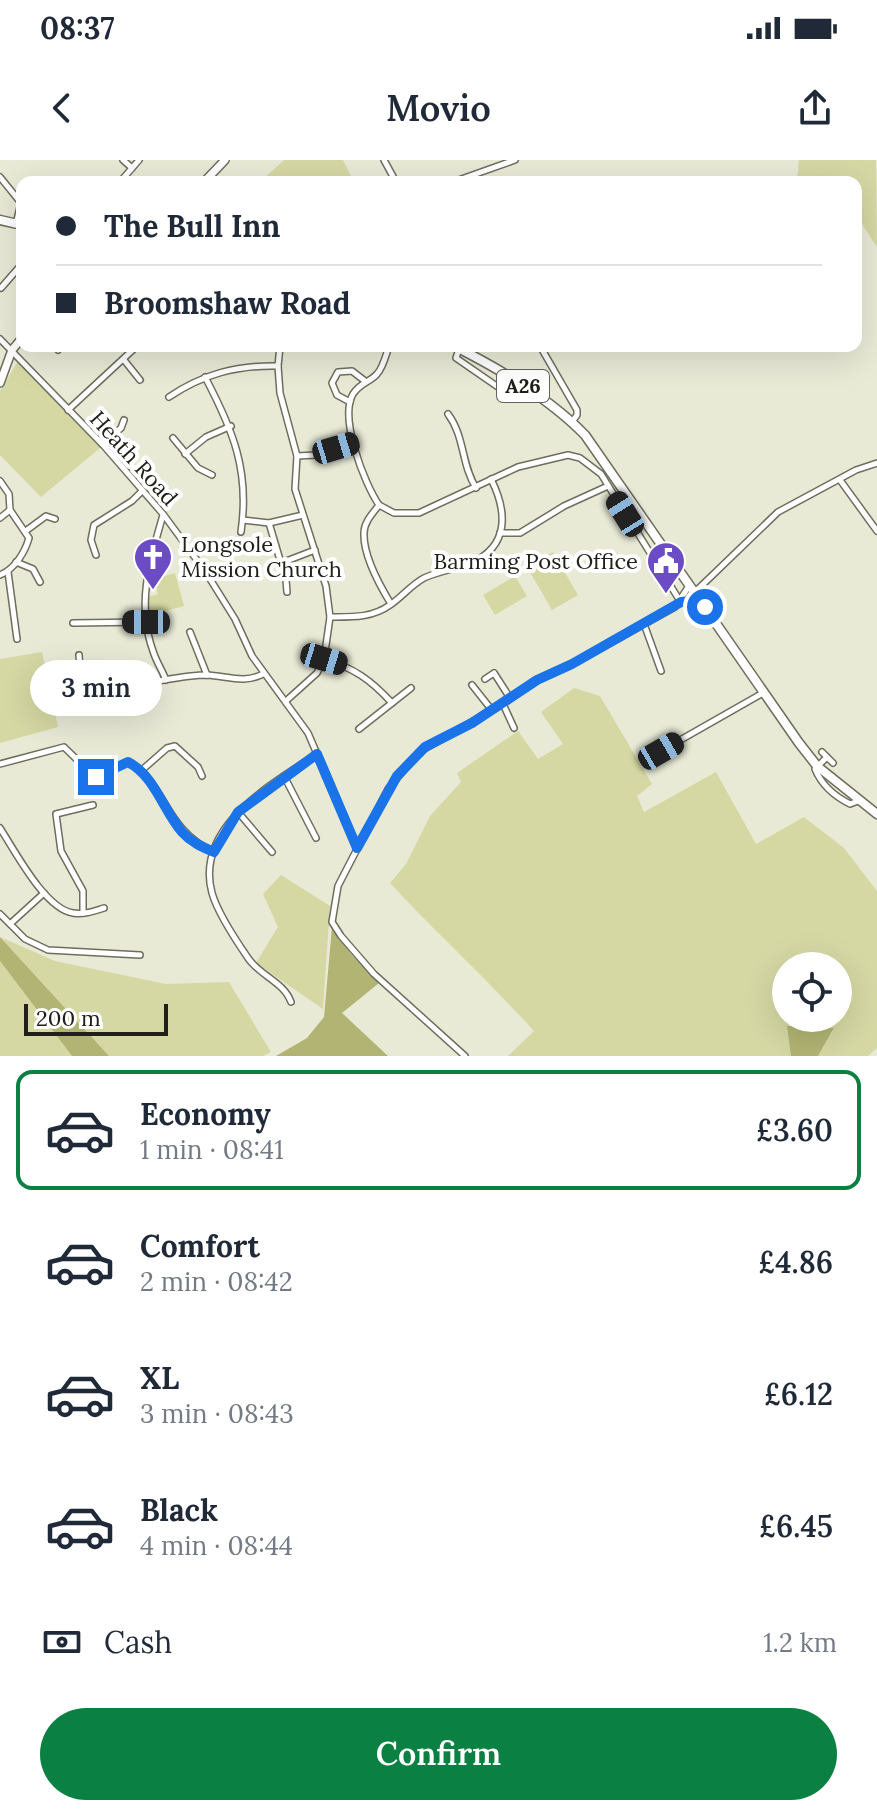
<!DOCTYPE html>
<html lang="en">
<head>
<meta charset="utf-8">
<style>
  :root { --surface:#fff; --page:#f2f2f3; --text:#1f2937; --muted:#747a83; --line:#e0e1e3; --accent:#0b8043 }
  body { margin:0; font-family:Lora,serif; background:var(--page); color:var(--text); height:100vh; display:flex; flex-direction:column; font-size:30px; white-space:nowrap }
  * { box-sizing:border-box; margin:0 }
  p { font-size:26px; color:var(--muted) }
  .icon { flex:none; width:44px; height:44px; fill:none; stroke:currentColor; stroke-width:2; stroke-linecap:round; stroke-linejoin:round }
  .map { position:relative; height:896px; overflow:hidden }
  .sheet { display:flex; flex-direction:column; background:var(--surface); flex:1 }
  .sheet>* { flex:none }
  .top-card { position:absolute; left:16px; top:16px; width:846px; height:176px; border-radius:16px; box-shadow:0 8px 32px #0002; display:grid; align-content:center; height:176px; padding:0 40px; background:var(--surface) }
  .controls { position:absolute; left:772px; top:792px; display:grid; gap:16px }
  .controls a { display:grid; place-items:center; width:80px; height:80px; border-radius:50%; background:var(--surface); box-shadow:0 8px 32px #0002; font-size:40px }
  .scale { position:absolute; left:24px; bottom:20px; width:144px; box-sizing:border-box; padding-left:8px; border:4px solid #202019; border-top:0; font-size:22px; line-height:28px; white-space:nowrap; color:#202019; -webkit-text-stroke:6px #fff; paint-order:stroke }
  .end { position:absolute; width:36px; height:36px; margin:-18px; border:10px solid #1a73e8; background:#fff; box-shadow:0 0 0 4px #fff }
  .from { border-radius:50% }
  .bubble { position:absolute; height:56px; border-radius:28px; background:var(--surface); box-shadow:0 8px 32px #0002; font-size:26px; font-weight:600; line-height:56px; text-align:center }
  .car { position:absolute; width:24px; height:48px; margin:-24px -12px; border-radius:10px; box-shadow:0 0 6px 2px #0007; background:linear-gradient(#222 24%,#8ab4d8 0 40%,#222 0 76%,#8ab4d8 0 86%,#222 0) }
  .top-card b { display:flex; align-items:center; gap:28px; height:76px; font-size:30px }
  .top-card b+b { border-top:2px solid var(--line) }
  .top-card i { width:20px; height:20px; background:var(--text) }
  ul { padding:14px 0 0; list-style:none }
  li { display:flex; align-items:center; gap:24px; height:120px; margin:0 16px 12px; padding:0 24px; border:4px solid transparent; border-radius:16px }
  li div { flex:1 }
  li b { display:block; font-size:30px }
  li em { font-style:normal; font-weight:600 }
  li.selected { border-color:var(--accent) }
  li>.icon { width:72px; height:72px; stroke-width:1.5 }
  .pay { display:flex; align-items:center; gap:20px; height:88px; padding:0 40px; font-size:30px }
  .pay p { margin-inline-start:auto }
  .primary-button { display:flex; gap:16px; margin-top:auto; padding:16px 40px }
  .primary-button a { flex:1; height:92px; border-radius:48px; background:var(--accent); color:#fff; font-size:32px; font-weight:600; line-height:92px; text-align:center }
  .status { display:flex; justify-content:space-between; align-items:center; height:56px; padding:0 40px; background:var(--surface); direction:ltr }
  .status svg { height:22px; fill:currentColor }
  header { display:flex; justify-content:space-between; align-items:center; height:104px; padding:0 40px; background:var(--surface); font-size:36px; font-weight:600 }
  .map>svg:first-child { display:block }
</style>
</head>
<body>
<div class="status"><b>08:37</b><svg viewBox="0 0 49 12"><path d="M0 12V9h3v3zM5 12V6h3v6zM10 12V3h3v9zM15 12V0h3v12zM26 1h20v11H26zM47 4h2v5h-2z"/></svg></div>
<header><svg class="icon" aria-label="back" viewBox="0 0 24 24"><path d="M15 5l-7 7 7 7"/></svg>Movio<svg class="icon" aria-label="share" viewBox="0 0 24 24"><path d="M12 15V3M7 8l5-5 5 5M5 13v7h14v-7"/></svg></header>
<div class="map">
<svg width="877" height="896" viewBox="0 0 877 896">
  <rect width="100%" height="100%" fill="#e8ead6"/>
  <g fill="#d5d8a3" fill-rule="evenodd">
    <polygon points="284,0 343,0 354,22 260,22"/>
    <polygon points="799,0 876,0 877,87 856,55 856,22 797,22"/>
    <polygon points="18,201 100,288 41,337 0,295 0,231"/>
    <polygon points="553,392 578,435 552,450 527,407"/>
    <polygon points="175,413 184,446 147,456 148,437 158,434 154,419"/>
    <polygon points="515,416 527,436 495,455 483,435"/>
    <polygon points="42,492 58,567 0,583 0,499"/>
    <path d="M574,528L600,536L652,624L637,636L644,652L716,612L756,684L804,657L844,688L877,731V888L868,896H818L834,869L828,866H788L791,896H508L534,871C488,820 437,774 390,723L406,704L430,656L461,622L457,613L518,571L538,599L563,584L541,552ZM786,806H838V858H786Z"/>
    <polygon points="281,715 330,746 323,849 256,803 278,767 263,734"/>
    <polygon points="0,777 55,801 166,824 229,822 271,892 263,896 109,896"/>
    <polygon points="0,801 72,896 0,896"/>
  </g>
  <g fill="#b1b473">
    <polygon points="332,767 350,793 379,823 342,853 388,896 276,896 307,878 324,857"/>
    <polygon points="0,777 109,896 72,896 0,801"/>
    <polygon points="787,866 834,868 818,896 791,896"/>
  </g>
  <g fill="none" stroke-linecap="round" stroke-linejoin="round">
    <g stroke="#6d6e5d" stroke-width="8">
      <g id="street">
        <polyline points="123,0 132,8"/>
        <polyline points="384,0 396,22"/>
        <polyline points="0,17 21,43 16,64"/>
        <polyline points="120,22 139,0"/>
        <polyline points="453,22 515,0"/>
        <polyline points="1,128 22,104"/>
        <polyline points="0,179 104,286 163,354 205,411 235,459 252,496 308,573 357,687"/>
        <polyline points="280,186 278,206 280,233 297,296 295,329 326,426 330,457 324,499 317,513 287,540"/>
        <path d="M389,186C386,195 383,208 377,214C370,222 360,223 353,234C339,258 364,323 379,345L394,353H419L518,307L568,295L580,298L601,314L680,441"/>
        <polyline points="540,186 577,250 577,255 572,262"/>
        <polyline points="459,189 456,198 511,236 518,237 525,228"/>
        <polyline points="58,190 61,186"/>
        <polyline points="124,200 140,220"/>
        <path d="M205,217C233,270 250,311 241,372"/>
        <path d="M169,237C203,214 237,205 278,206"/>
        <polyline points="350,242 337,235 332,223 338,212 352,211 365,221"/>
        <polyline points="68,250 137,186"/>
        <path d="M448,254C465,277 461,304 476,328"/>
        <polyline points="173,278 198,308 212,315"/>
        <polyline points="102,284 121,268 124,260"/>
        <polyline points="185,294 206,277 231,266"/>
        <polyline points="297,296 316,295 354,283"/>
        <polyline points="840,320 877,371"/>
        <path d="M0,321L9,334L10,350L29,378C25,392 15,409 0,415"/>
        <path d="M379,345C373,353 364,362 364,373C363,395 380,426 391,444"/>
        <path d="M163,355C150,400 136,444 153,491C156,501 162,510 166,520"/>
        <polyline points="0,358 10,350"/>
        <polyline points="243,360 269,363 303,355"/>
        <polyline points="269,363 286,420 287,432"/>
        <polyline points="27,370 46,356 55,359"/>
        <polyline points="500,373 520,373 564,346 608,326"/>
        <polyline points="96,395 91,380 94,365 132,341 142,331"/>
        <polyline points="16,402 33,409 40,422"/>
        <polyline points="281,403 315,390"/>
        <polyline points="8,412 17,479"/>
        <polyline points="695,432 778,352 856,310 877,303"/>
        <polyline points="681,442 699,440"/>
        <path d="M330,457C352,457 372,458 390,445C402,437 411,425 424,418C439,411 456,409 471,403C510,386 507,351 491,319"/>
        <polyline points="73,463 146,462"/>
        <polyline points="644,464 661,511"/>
        <polyline points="190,472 207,515"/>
        <path d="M79,495L80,509L87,521C125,534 168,515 207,515C227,516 244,524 263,514"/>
        <path d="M324,499C354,508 371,520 392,543"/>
        <polyline points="485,519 494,513 510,538"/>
        <polyline points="472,525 491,549"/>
        <polyline points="503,544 514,568"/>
        <polyline points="359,569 411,528"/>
        <polyline points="661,591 659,600 650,598 651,590 661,591 763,533"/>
        <polyline points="822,592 833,603"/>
        <path d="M827,597L815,609C822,626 834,636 850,644L858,641"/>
        <polyline points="0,604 64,587 99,621"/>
        <polyline points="142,610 167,588 175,586 198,607 202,616"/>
        <polyline points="284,616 316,678"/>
        <path d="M96,617L128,602C166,622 163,669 214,692"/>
        <polyline points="238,652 272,692"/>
        <path d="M0,668C15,691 45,749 73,753C84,755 94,751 104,748"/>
        <polyline points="83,753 83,731 61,691 56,654 93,645"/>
        <polyline points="0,754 10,764 44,733"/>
        <polyline points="10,764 25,779 48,790 140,795"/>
        <path d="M291,842C284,822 260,816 248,798C237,782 217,751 212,733C194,667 272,624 317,594"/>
        <polyline points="465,896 374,814 341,776 332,762 338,726 388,629 419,592 503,544 537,520 572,504 675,447 689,426"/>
      </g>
    </g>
    <g stroke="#6d6e5d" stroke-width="10">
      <g id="secondary">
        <polyline points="204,22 225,0"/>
        <polyline points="0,223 12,190 22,178"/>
      </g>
    </g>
    <g stroke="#6d6e5d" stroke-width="11">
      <g id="primary">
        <polyline points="0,60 22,65"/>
        <path d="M454,186C500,209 549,238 585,275L799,583L817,606L877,654"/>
      </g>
    </g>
    <use href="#street" stroke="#fff" stroke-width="5"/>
    <use href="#secondary" stroke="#fff" stroke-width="7"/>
    <use href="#primary" stroke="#fff" stroke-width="8"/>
  </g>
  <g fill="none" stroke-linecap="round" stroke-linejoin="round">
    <path stroke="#1a73e8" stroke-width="10" d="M96,617L128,602C155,616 163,650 182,672C191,682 202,687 214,692L238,652L317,594L357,688L397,616L425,587L472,563L537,520L572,504L681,442L700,440L705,447"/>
  </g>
  <defs>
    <g id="church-pin" transform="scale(2)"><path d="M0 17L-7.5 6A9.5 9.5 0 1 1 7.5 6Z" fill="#6b4cc5" stroke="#fff"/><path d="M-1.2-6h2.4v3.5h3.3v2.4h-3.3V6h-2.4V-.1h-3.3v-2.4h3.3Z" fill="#fff"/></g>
    <g id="civic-pin" transform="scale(2)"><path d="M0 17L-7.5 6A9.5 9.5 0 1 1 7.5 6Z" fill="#6b4cc5" stroke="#fff"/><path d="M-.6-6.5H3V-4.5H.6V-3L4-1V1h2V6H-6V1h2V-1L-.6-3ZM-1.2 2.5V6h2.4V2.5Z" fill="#fff"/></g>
  </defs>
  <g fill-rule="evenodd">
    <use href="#church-pin" x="153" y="397"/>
    <use href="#civic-pin" x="666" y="401"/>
  </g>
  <g text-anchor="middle" stroke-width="8" stroke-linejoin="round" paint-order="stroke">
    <rect fill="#fff" stroke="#63635e" stroke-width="2" x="497" y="210" width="52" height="32" rx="6"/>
    <g font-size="20" font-weight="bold" fill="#202019">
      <text x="523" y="233">A26</text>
    </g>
    <g font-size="22" fill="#202019" stroke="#fff">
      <text transform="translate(134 298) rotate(48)" y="8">Heath Road</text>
    </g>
    <g font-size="22" fill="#202019" stroke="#fff" text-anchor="start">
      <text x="181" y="392">Longsole<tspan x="181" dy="25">Mission Church</tspan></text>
      <text x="638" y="409" text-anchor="end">Barming Post Office</text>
    </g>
  </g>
</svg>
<div class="controls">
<a><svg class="icon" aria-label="locate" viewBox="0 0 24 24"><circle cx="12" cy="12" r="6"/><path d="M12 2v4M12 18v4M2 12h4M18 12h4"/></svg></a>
</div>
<div class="scale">200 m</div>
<i class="end from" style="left:705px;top:447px"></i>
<i class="end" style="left:96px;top:617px"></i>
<div class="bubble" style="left:30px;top:500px;width:132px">3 min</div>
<i class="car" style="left:336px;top:288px;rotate:73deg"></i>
<i class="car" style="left:625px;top:354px;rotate:328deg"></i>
<i class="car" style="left:146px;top:462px;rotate:270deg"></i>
<i class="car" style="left:324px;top:499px;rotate:107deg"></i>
<i class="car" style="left:661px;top:591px;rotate:60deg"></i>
<div class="top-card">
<b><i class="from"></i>The Bull Inn</b>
<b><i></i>Broomshaw Road</b>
</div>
</div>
<section class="sheet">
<ul>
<li class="selected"><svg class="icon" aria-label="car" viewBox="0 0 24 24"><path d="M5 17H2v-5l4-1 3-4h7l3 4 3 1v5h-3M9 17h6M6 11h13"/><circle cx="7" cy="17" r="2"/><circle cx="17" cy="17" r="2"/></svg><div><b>Economy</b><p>1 min · 08:41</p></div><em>£3.60</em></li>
<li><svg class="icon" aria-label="car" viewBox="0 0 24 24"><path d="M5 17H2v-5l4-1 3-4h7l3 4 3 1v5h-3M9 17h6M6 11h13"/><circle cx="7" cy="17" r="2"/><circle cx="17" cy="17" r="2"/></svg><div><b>Comfort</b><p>2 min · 08:42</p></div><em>£4.86</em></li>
<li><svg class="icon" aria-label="car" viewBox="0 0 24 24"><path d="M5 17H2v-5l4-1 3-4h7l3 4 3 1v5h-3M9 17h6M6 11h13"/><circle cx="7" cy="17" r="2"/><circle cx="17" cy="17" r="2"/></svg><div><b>XL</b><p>3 min · 08:43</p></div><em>£6.12</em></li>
<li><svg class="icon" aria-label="car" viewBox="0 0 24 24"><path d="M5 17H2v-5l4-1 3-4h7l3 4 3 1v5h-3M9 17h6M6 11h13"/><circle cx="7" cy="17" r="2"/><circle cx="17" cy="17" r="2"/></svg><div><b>Black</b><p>4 min · 08:44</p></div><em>£6.45</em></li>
</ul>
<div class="pay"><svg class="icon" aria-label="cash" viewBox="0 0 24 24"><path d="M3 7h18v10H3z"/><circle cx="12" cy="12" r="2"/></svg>Cash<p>1.2 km</p></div>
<div class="primary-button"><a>Confirm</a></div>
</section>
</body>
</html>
